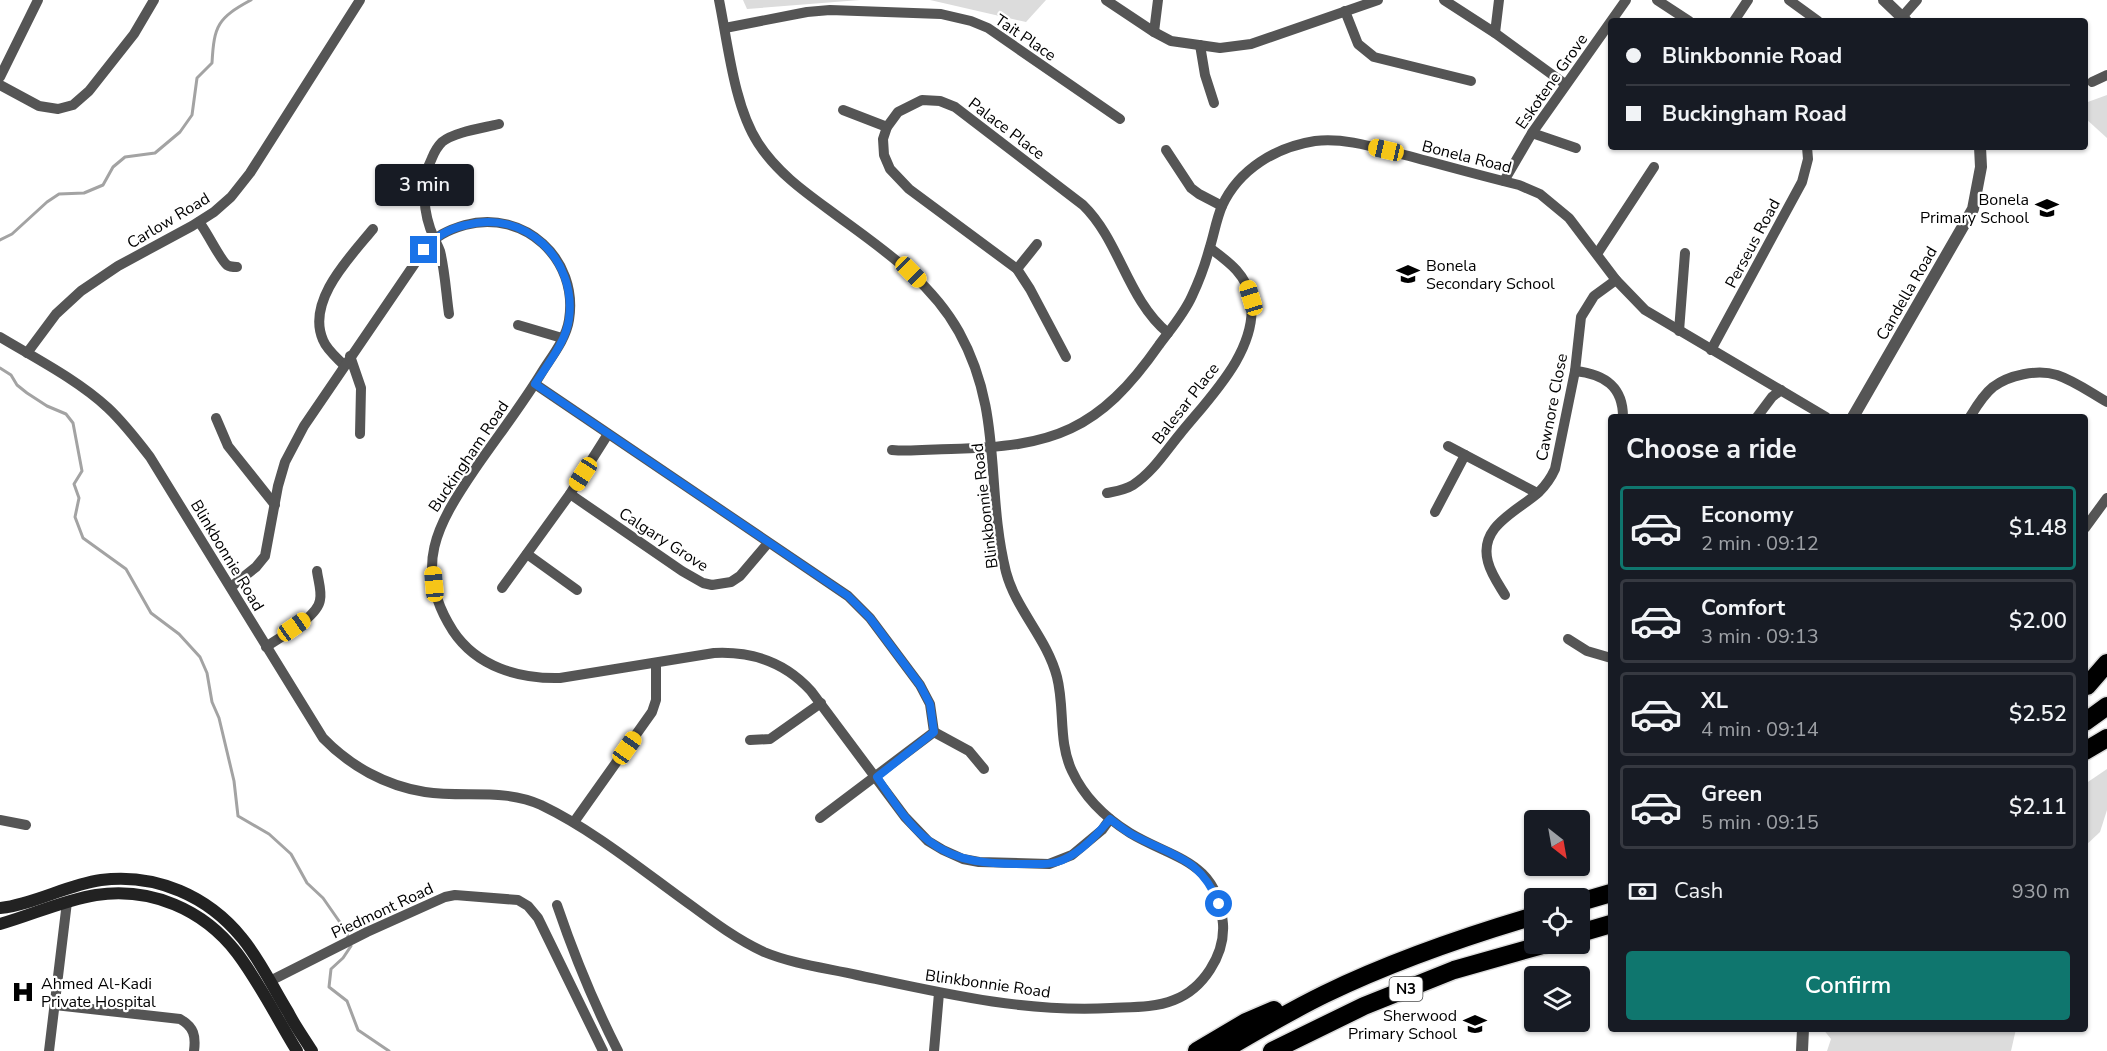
<!DOCTYPE html>
<html lang="en">
<head>
<meta charset="utf-8">
<style>
  :root { --surface:#171b24; --page:#20242c; --text:#f1f3f6; --muted:#9ea1a6; --line:#363941; --accent:#0f766e }
  body { margin:0; font-family:"Nunito Sans",sans-serif; background:var(--page); color:var(--text); height:100vh; display:flex; flex-direction:column; font-size:22px; white-space:nowrap }
  * { box-sizing:border-box; margin:0 }
  p { font-size:20px; color:var(--muted) }
  .icon { flex:none; width:33px; height:33px; fill:none; stroke:currentColor; stroke-width:2; stroke-linecap:round; stroke-linejoin:round }
  .map { position:relative; flex:1; overflow:hidden }
  .sheet { position:absolute; left:1608px; top:414px; width:480px; height:618px; display:flex; flex-direction:column; background:var(--surface); border-radius:6px; box-shadow:0 2px 4px #0004 }
  .sheet>* { flex:none }
  .guide { position:absolute; left:1608px; top:18px; width:480px; height:132px; border-radius:6px; box-shadow:0 2px 4px #0004; display:grid; align-content:center; height:132px; padding:0 18px; background:var(--surface) }
  .needle { width:39px; rotate:149deg }
  .tools { position:absolute; left:1524px; top:810px; display:grid; gap:12px }
  .tools a { display:grid; place-items:center; width:66px; height:66px; border-radius:6px; background:var(--surface); box-shadow:0 2px 4px #0004; font-size:30px }
  .end { position:absolute; width:27px; height:27px; margin:-14px; border:8px solid #1a73e8; background:#fff; box-shadow:0 0 0 3px #fff }
  .from { border-radius:50% }
  .bubble { position:absolute; height:42px; border-radius:6px; background:var(--surface); box-shadow:0 2px 4px #0004; font-size:20px; font-weight:600; line-height:42px; text-align:center }
  .car { position:absolute; width:18px; height:36px; margin:-18px -9px; border-radius:8px; box-shadow:0 0 4px 2px #0007; background:linear-gradient(#f5c518 24%,#345 0 40%,#f5c518 0 76%,#345 0 86%,#f5c518 0) }
  .guide b { display:flex; align-items:center; gap:21px; height:57px; font-size:22px }
  .guide b+b { border-top:2px solid var(--line) }
  .guide i { width:15px; height:15px; background:var(--text) }
  ul { padding:0; list-style:none }
  li { display:flex; align-items:center; gap:18px; height:84px; margin:0 12px 9px; padding:0 6px; border:3px solid var(--line); border-radius:6px }
  li div { flex:1 }
  li b { display:block; font-size:22px }
  li em { font-style:normal; font-weight:600 }
  li.active { border-color:var(--accent) }
  li>.icon { width:54px; height:54px; stroke-width:1.5 }
  h2 { padding:0 18px; font-size:27px; line-height:72px }
  .pay { display:flex; align-items:center; gap:15px; height:66px; padding:0 18px; font-size:22px }
  .pay p { margin-inline-start:auto }
  .cta { display:flex; gap:12px; margin-top:auto; padding:12px 18px }
  .cta a { flex:1; height:69px; border-radius:6px; background:var(--accent); color:#fff; font-size:24px; font-weight:600; line-height:69px; text-align:center }
  .map>svg:first-child { display:block }
</style>
</head>
<body>
<div class="map">
<svg width="2107" height="1051" viewBox="0 0 2107 1051">
  <rect width="100%" height="100%" fill="#fff"/>
  <g fill="#dcdcdc">
    <polygon points="743,0 860,0 747,9"/>
    <polygon points="930,0 1046,0 1026,22"/>
    <polygon points="2107,95 2107,138 2085,118 2085,103"/>
    <polygon points="2107,769 2107,810 2100,832 2085,846 2085,784"/>
    <polygon points="1823,1029 2016,1029 2011,1051 1827,1051 1831,1039"/>
  </g>
  <g fill="none" stroke-linecap="round" stroke-linejoin="round">
    <g stroke="#a3a3a3" stroke-width="3">
      <path d="M0,240L12,234L47,202L59,194L84,193L103,185L113,167L125,157L155,153L180,132L192,115L197,78L212,63C214,25 218,18 251,0"/>
      <polyline points="0,368 11,375 17,385 27,393 47,406 66,414 73,423 82,471 74,484 79,498 75,517 83,538 126,569 151,613 179,634 200,657 207,673 212,702 219,718 234,781 238,816 269,834 291,854 307,883 323,898 346,931 351,946 343,958 331,969 329,987 347,1001 358,1030 389,1051"/>
    </g>
    <g stroke="#dbdbdb" stroke-width="21">
      <g id="motorway">
        <polyline points="2087,686 2107,663"/>
        <polyline points="2085,722 2107,706"/>
        <polyline points="2085,751 2107,738"/>
        <polyline points="1580,902 1611,893"/>
        <polyline points="1580,933 1611,924"/>
        <polyline points="1197,1051 1246,1022 1274,1010"/>
        <path d="M1222,1051C1256,1031 1290,1011 1325,994C1393,961 1463,937 1534,916"/>
        <polyline points="1272,1051 1364,1006 1454,970 1546,944"/>
      </g>
    </g>
    <g stroke="#555" stroke-width="10">
      <polyline points="1106,0 1154,32 1171,41 1220,48 1251,44 1378,0"/>
      <polyline points="1444,0 1495,33 1565,84"/>
      <polyline points="1657,0 1689,21"/>
      <polyline points="1789,0 1818,21"/>
      <polyline points="1345,11 1358,44 1374,57 1471,81"/>
      <polyline points="1902,17 1917,0"/>
      <polyline points="1734,21 1748,0"/>
      <polyline points="725,28 807,12 830,10 941,14 971,21 988,28 1120,119"/>
      <polyline points="1154,32 1158,0"/>
      <polyline points="1495,33 1499,0"/>
      <polyline points="1200,45 1205,75 1214,103"/>
      <polyline points="0,77 38,0"/>
      <polyline points="2092,82 2107,75"/>
      <polyline points="0,85 39,106 58,109 73,105 89,91 134,34 154,0"/>
      <polyline points="843,110 887,127"/>
      <polyline points="1532,133 1576,148"/>
      <polyline points="1166,150 1191,188 1199,194 1222,206"/>
      <polyline points="1504,181 1532,133 1626,0"/>
      <path d="M199,222C206,230 221,261 227,265C230,267 233,267 237,267"/>
      <polyline points="1597,254 1654,167"/>
      <polyline points="1017,269 1037,244"/>
      <path d="M449,314C446,293 445,271 440,251C438,246 436,242 434,238C423,214 420,181 432,158C434,153 438,146 442,142C454,132 483,128 499,124"/>
      <polyline points="518,325 562,338"/>
      <polyline points="1679,331 1685,253"/>
      <path d="M0,337C35,358 78,380 108,408C124,423 137,440 150,457L323,738C350,766 386,786 425,792C465,798 503,788 541,805C595,831 643,871 692,906C715,923 738,940 764,952C793,964 826,968 857,975C941,993 1025,1013 1111,1008C1132,1007 1154,1008 1174,1000C1203,989 1225,955 1223,924C1218,860 1173,859 1130,833C1106,818 1084,797 1072,771C1058,742 1065,708 1057,677C1047,638 1016,610 1006,572C985,488 1004,413 959,332C929,278 876,245 828,209C802,190 776,171 758,143C734,106 728,44 719,0"/>
      <polyline points="1711,350 1802,182 1808,159 1807,147"/>
      <polyline points="27,353 56,314 81,291 118,266 192,226 214,212 231,197 250,173 360,0"/>
      <polyline points="350,356 361,388 360,434"/>
      <path d="M1066,357L1030,289L1017,269L909,189L890,169L884,155L883,139L887,127L898,112L922,100L940,101L955,107L1083,205C1120,241 1127,299 1168,333"/>
      <path d="M344,365C336,357 327,350 323,340C306,301 350,257 373,229"/>
      <path d="M1575,371C1604,374 1623,386 1623,417"/>
      <polyline points="535,384 848,596 870,618 920,685 930,704 934,732 820,818"/>
      <polyline points="1757,417 1772,397 1781,390"/>
      <path d="M1970,417C1976,407 1983,395 1993,387C2009,375 2037,369 2057,375C2075,381 2091,393 2107,402"/>
      <polyline points="216,418 228,446 275,505"/>
      <polyline points="1448,446 1537,493"/>
      <path d="M892,450C911,452 931,449 951,449C1053,447 1099,431 1159,345C1170,330 1184,314 1192,296C1199,281 1205,265 1209,250C1214,235 1216,220 1222,206C1239,169 1276,147 1315,141C1346,137 1380,149 1409,156C1446,166 1482,176 1519,185L1540,194L1569,218L1616,280L1645,310L1826,417"/>
      <path d="M1107,493C1117,491 1125,490 1133,485C1153,472 1165,452 1180,434C1209,398 1258,351 1251,300C1247,275 1229,262 1210,248"/>
      <polyline points="570,494 682,571 703,583 712,585 731,582 740,576 768,543"/>
      <polyline points="1435,512 1465,455"/>
      <polyline points="2085,528 2107,498"/>
      <polyline points="527,554 577,590"/>
      <path d="M231,587L256,567L265,556L278,486L285,462L304,426L424,250C435,236 448,230 465,225C524,209 579,259 569,320C566,339 552,356 542,372C522,405 497,437 475,469C437,525 412,567 453,631C477,667 519,679 560,678L714,653C753,651 785,662 811,691L905,817L928,841L943,850L963,859L979,862L1049,864L1072,855L1102,830L1110,819"/>
      <polyline points="502,588 570,494 608,434"/>
      <path d="M1505,595C1499,585 1491,574 1488,562C1478,526 1518,511 1539,492C1546,485 1551,478 1555,469L1575,371L1581,317L1594,296L1616,280"/>
      <polyline points="1568,639 1587,651 1611,658"/>
      <path d="M266,647C280,637 318,617 320,600C322,591 318,580 317,571"/>
      <polyline points="934,732 969,751 984,769"/>
      <polyline points="750,740 770,739 821,703"/>
      <polyline points="0,820 26,825"/>
      <polyline points="574,822 652,712 656,700 656,663"/>
      <path d="M557,905C574,955 594,1004 618,1051"/>
      <polyline points="270,981 367,932 445,897 455,895 518,900 528,906 538,918 603,1051"/>
      <path d="M55,1005L180,1019C194,1027 196,1036 194,1051"/>
      <polyline points="49,1051 67,902"/>
      <polyline points="934,1051 939,993"/>
    </g>
    <g stroke="#555" stroke-width="12">
      <polyline points="1884,0 1906,21"/>
      <polyline points="1853,417 1973,209 1981,167 1980,147"/>
      <polyline points="1802,1051 1803,1029"/>
    </g>
    <g stroke="#222" stroke-width="12">
      <path d="M0,908C35,904 66,885 101,880C156,873 208,896 242,938C261,961 273,988 288,1012C295,1026 304,1038 312,1051"/>
      <path d="M0,924C32,915 64,900 96,895C151,887 203,909 237,953C259,982 278,1020 297,1051"/>
    </g>
    <use href="#motorway" stroke="#000" stroke-width="18"/>
  </g>
  <g fill="none" stroke-linecap="round" stroke-linejoin="round">
    <path stroke="#1a73e8" stroke-width="8" d="M424,250C435,236 448,229 466,225C525,209 577,259 569,319C566,342 547,365 535,384L848,596L870,618L920,685L930,704L934,732L877,777C892,799 907,824 929,841C957,863 991,864 1025,864C1036,864 1047,865 1057,862C1078,856 1097,835 1110,819C1117,824 1125,831 1133,835C1174,857 1200,857 1219,904"/>
  </g>
  <defs>
    <g id="school-bare" transform="scale(1.8)"><path d="M0-5L7-2L0 1L-7-2ZM-4 1L0 2.5L4 1V4Q0 6-4 4Z" fill="#000" stroke="#fff" stroke-width="2.5" paint-order="stroke"/></g>
    <g id="hospital-bare" transform="scale(1.8)"><path d="M-5-5h3v3.5h4V-5h3V5h-3V1.5h-4V5h-3Z" fill="#000" stroke="#fff" stroke-width="2.5" paint-order="stroke"/></g>
  </defs>
  <g fill-rule="evenodd">
    <use href="#school-bare" x="2047" y="208"/>
    <use href="#school-bare" x="1408" y="274"/>
    <use href="#hospital-bare" x="23" y="992"/>
    <use href="#school-bare" x="1475" y="1024"/>
  </g>
  <g text-anchor="middle" stroke-width="4.5" stroke-linejoin="round" paint-order="stroke">
    <rect fill="#fff" stroke="#4c4c4c" stroke-width="1.5" x="1389.5" y="977" width="33" height="24" rx="4.5"/>
    <g font-size="15" font-weight="bold" fill="#000">
      <text x="1406" y="994">N3</text>
    </g>
    <g font-size="16" fill="#000" stroke="#fff">
      <text transform="translate(1026 37) rotate(34)" y="6">Tait Place</text>
      <text transform="translate(1551 81) rotate(-55)" y="6">Eskotene Grove</text>
      <text transform="translate(1007 128) rotate(37)" y="6">Palace Place</text>
      <text transform="translate(1467 156) rotate(14)" y="6">Bonela Road</text>
      <text transform="translate(168 220) rotate(-31)" y="6">Carlow Road</text>
      <text transform="translate(1752 243) rotate(-62)" y="6">Perseus Road</text>
      <text transform="translate(1906 293) rotate(-60)" y="6">Candella Road</text>
      <text transform="translate(1185 403) rotate(-52)" y="6">Balesar Place</text>
      <text transform="translate(1551 407) rotate(-79)" y="6">Cawnore Close</text>
      <text transform="translate(468 456) rotate(-56)" y="6">Buckingham Road</text>
      <text transform="translate(984 506) rotate(-97)" y="6">Blinkbonnie Road</text>
      <text transform="translate(664 539) rotate(33)" y="6">Calgary Grove</text>
      <text transform="translate(228 555) rotate(59)" y="6">Blinkbonnie Road</text>
      <text transform="translate(382 910) rotate(-25)" y="6">Piedmont Road</text>
      <text transform="translate(988 983) rotate(8)" y="6">Blinkbonnie Road</text>
    </g>
    <g font-size="16" fill="#000" stroke="#fff" text-anchor="end">
      <text x="2029" y="205">Bonela<tspan x="2029" dy="18">Primary School</tspan></text>
      <text x="1426" y="271" text-anchor="start">Bonela<tspan x="1426" dy="18">Secondary School</tspan></text>
      <text x="41" y="989" text-anchor="start">Ahmed Al-Kadi<tspan x="41" dy="18">Private Hospital</tspan></text>
      <text x="1457" y="1021">Sherwood<tspan x="1457" dy="18">Primary School</tspan></text>
    </g>
  </g>
</svg>
<div class="tools">
<a><svg class="needle" viewBox="-14 -14 28 28"><path d="M0-13l5 13h-10z" fill="#e53935"/><path d="M0 13l5-13h-10z" fill="#9ea1a6"/></svg></a>
<a><svg class="icon" aria-label="locate" viewBox="0 0 24 24"><circle cx="12" cy="12" r="6"/><path d="M12 2v4M12 18v4M2 12h4M18 12h4"/></svg></a>
<a><svg class="icon" aria-label="layers" viewBox="0 0 24 24"><path d="M12 4l9 5-9 5-9-5zM3 14l9 5 9-5"/></svg></a>
</div>
<i class="end from" style="left:1219px;top:904px"></i>
<i class="end" style="left:424px;top:250px"></i>
<div class="bubble" style="left:375px;top:164px;width:99px">3 min</div>
<i class="car" style="left:1386px;top:150px;rotate:283deg"></i>
<i class="car" style="left:911px;top:272px;rotate:135deg"></i>
<i class="car" style="left:1251px;top:298px;rotate:343deg"></i>
<i class="car" style="left:583px;top:474px;rotate:213deg"></i>
<i class="car" style="left:434px;top:584px;rotate:355deg"></i>
<i class="car" style="left:294px;top:627px;rotate:55deg"></i>
<i class="car" style="left:627px;top:748px;rotate:35deg"></i>
<div class="guide">
<b><i class="from"></i>Blinkbonnie Road</b>
<b><i></i>Buckingham Road</b>
</div>
<section class="sheet">
<h2>Choose a ride</h2>
<ul>
<li class="active"><svg class="icon" aria-label="car" viewBox="0 0 24 24"><path d="M5 17H2v-5l4-1 3-4h7l3 4 3 1v5h-3M9 17h6M6 11h13"/><circle cx="7" cy="17" r="2"/><circle cx="17" cy="17" r="2"/></svg><div><b>Economy</b><p>2 min · 09:12</p></div><em>$1.48</em></li>
<li><svg class="icon" aria-label="car" viewBox="0 0 24 24"><path d="M5 17H2v-5l4-1 3-4h7l3 4 3 1v5h-3M9 17h6M6 11h13"/><circle cx="7" cy="17" r="2"/><circle cx="17" cy="17" r="2"/></svg><div><b>Comfort</b><p>3 min · 09:13</p></div><em>$2.00</em></li>
<li><svg class="icon" aria-label="car" viewBox="0 0 24 24"><path d="M5 17H2v-5l4-1 3-4h7l3 4 3 1v5h-3M9 17h6M6 11h13"/><circle cx="7" cy="17" r="2"/><circle cx="17" cy="17" r="2"/></svg><div><b>XL</b><p>4 min · 09:14</p></div><em>$2.52</em></li>
<li><svg class="icon" aria-label="car" viewBox="0 0 24 24"><path d="M5 17H2v-5l4-1 3-4h7l3 4 3 1v5h-3M9 17h6M6 11h13"/><circle cx="7" cy="17" r="2"/><circle cx="17" cy="17" r="2"/></svg><div><b>Green</b><p>5 min · 09:15</p></div><em>$2.11</em></li>
</ul>
<div class="pay"><svg class="icon" aria-label="cash" viewBox="0 0 24 24"><path d="M3 7h18v10H3z"/><circle cx="12" cy="12" r="2"/></svg>Cash<p>930 m</p></div>
<div class="cta"><a>Confirm</a></div>
</section>
</div>
</body>
</html>
